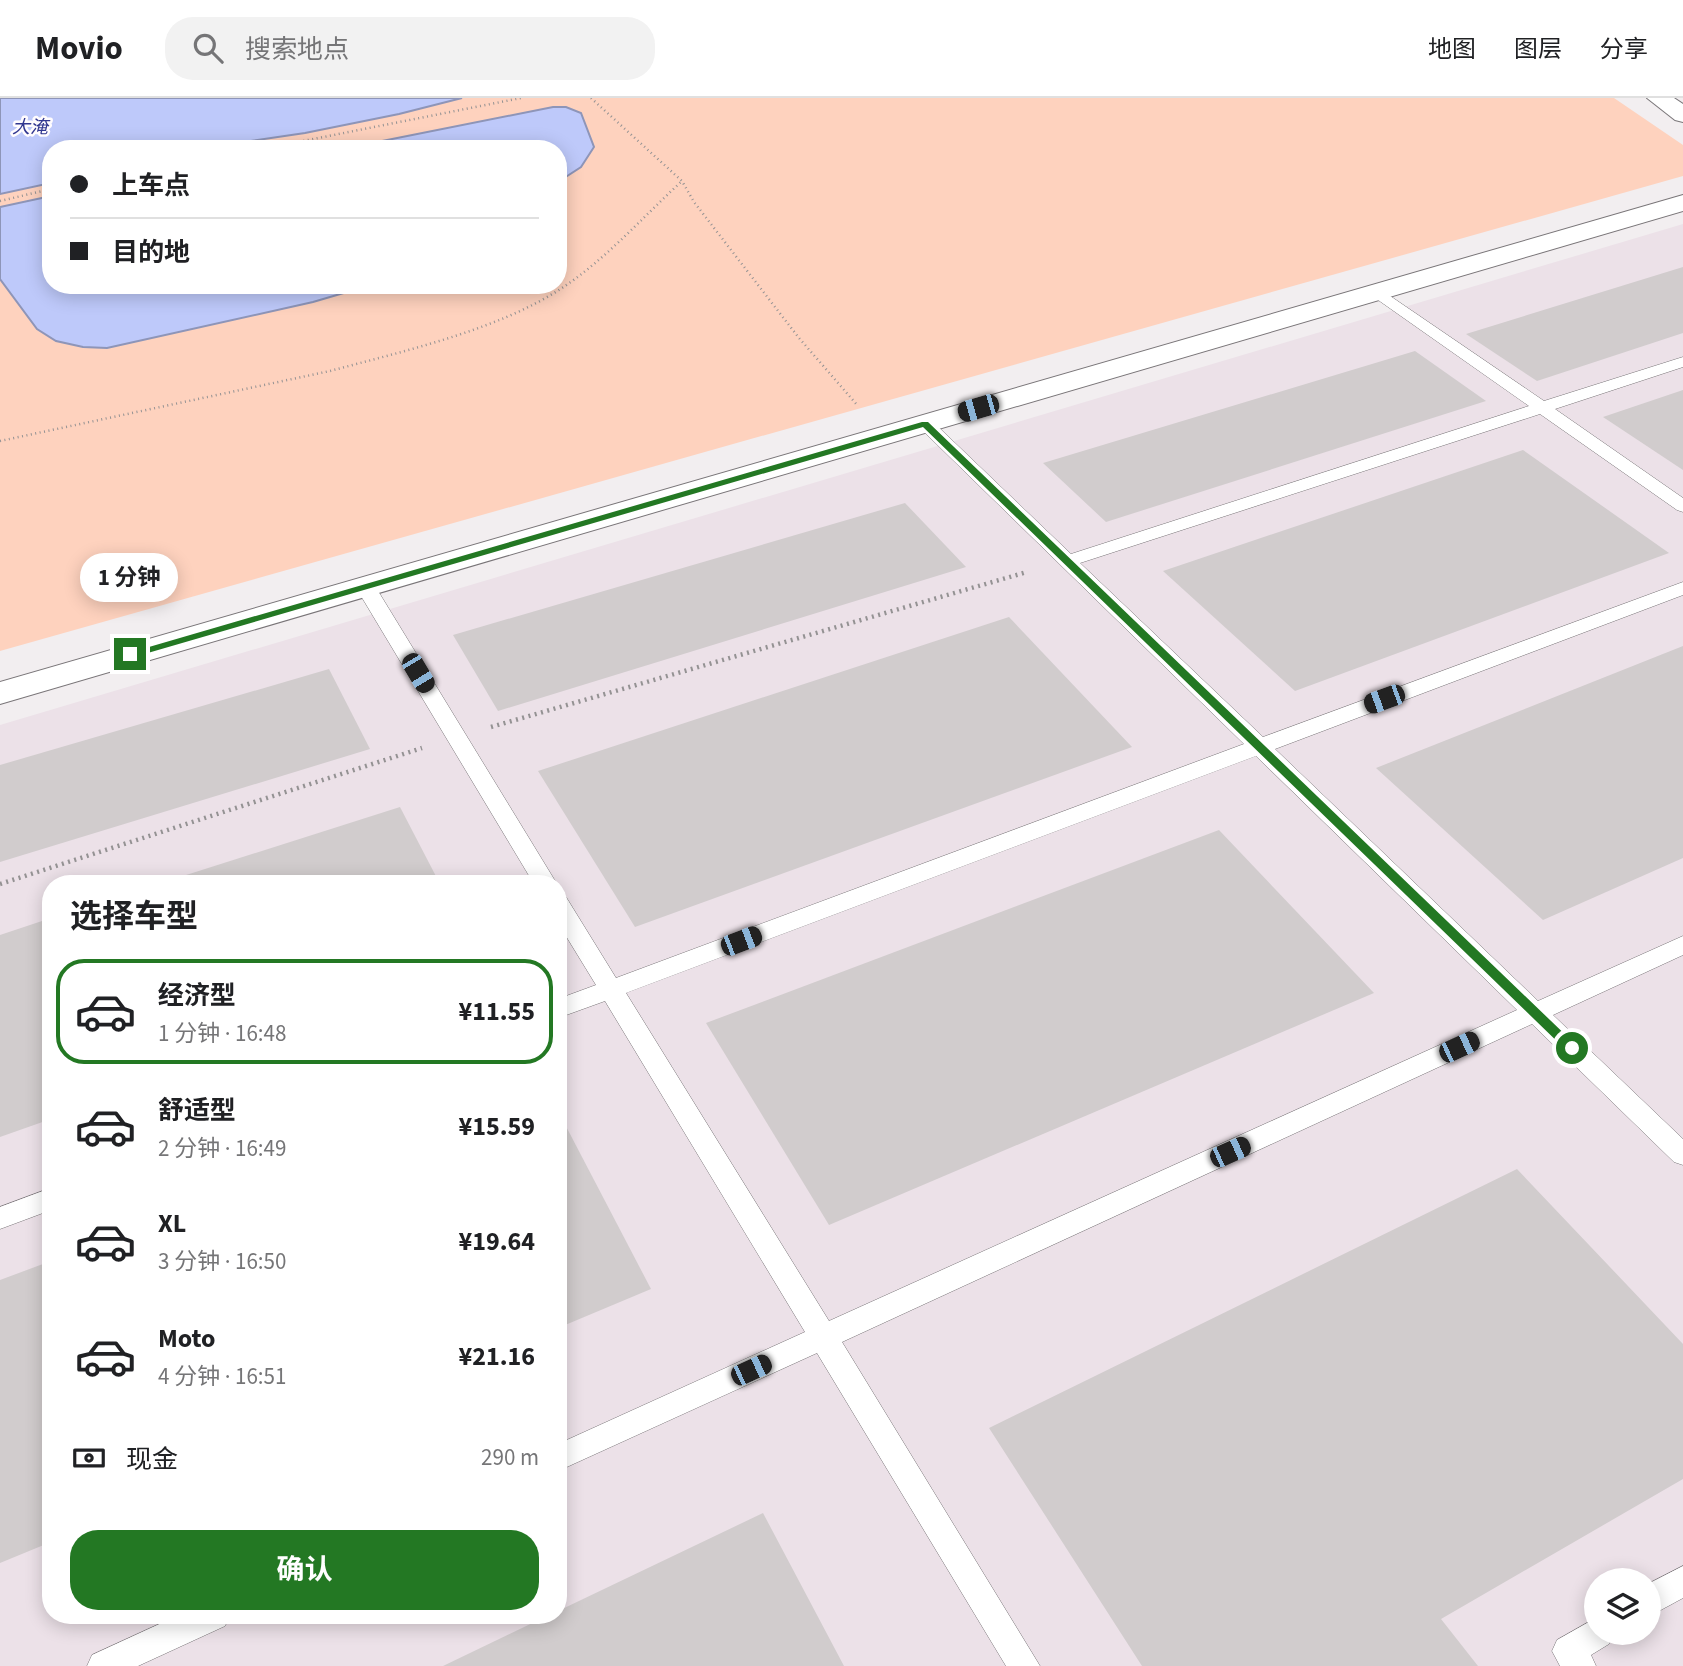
<!DOCTYPE html>
<html lang="zh">
<head>
<meta charset="utf-8">
<style>
  :root { --surface:#fff; --page:#f2f2f2; --text:#202124; --muted:#757577; --line:#e0e0e0; --accent:#237823 }
  body { margin:0; font-family:"Source Sans 3","Noto Sans SC",sans-serif; background:var(--page); color:var(--text); height:100vh; display:flex; flex-direction:column; font-size:26px; white-space:nowrap }
  * { box-sizing:border-box; margin:0 }
  p { font-size:23px; color:var(--muted) }
  .icon { flex:none; width:38px; height:38px; fill:none; stroke:currentColor; stroke-width:2; stroke-linecap:round; stroke-linejoin:round }
  .map { position:relative; flex:1; overflow:hidden }
  .panel { position:absolute; left:42px; top:777px; width:525px; height:749px; display:flex; flex-direction:column; background:var(--surface); border-radius:28px; box-shadow:0 4px 18px #0003 }
  .panel>* { flex:none }
  .banner { position:absolute; left:42px; top:42px; width:525px; height:154px; border-radius:28px; box-shadow:0 4px 18px #0003; display:grid; align-content:center; height:154px; padding:0 28px; background:var(--surface) }
  .fabs { position:absolute; left:1584px; top:1470px; display:grid; gap:14px }
  .fabs a { display:grid; place-items:center; width:77px; height:77px; border-radius:50%; background:var(--surface); box-shadow:0 4px 18px #0003; font-size:35px }
  .end { position:absolute; width:32px; height:32px; margin:-16px; border:9px solid #237823; background:#fff; box-shadow:0 0 0 4px #fff }
  .from { border-radius:50% }
  .bubble { position:absolute; height:49px; border-radius:24px; background:var(--surface); box-shadow:0 4px 18px #0003; font-size:23px; font-weight:700; line-height:49px; text-align:center }
  .car { position:absolute; width:21px; height:42px; margin:-21px -10px; border-radius:9px; box-shadow:0 0 5px 2px #0007; background:linear-gradient(#222 24%,#8ab4d8 0 40%,#222 0 76%,#8ab4d8 0 86%,#222 0) }
  .banner b { display:flex; align-items:center; gap:24px; height:66px; font-size:26px }
  .banner b+b { border-top:2px solid var(--line) }
  .banner i { width:18px; height:18px; background:var(--text) }
  ul { padding:0; list-style:none }
  li { display:flex; align-items:center; gap:21px; height:105px; margin:0 14px 10px; padding:0 14px; border:4px solid transparent; border-radius:28px }
  li div { flex:1 }
  li b { display:block; font-size:26px }
  li em { font-style:normal; font-weight:700 }
  li.selected { border-color:var(--accent) }
  li>.icon { width:63px; height:63px; stroke-width:1.5 }
  h2 { padding:0 28px; font-size:32px; line-height:84px }
  .pay { display:flex; align-items:center; gap:18px; height:77px; padding:0 28px; font-size:26px }
  .pay p { margin-inline-start:auto }
  .action { display:flex; gap:14px; margin-top:auto; padding:14px 28px }
  .action a { flex:1; height:80px; border-radius:28px; background:var(--accent); color:#fff; font-size:28px; font-weight:700; line-height:80px; text-align:center }
  header { display:flex; align-items:center; gap:42px; box-sizing:border-box; height:98px; padding:0 35px; background:var(--surface); border-bottom:2px solid var(--line) }
  header strong { font-size:33px }
  nav { display:flex; gap:38px; margin-inline-start:auto; font-size:24px }
  .search { width:490px; height:63px; background:var(--page); display:flex; align-items:center; gap:18px; box-sizing:border-box; padding:0 24px; border-radius:28px; color:var(--muted); font-size:26px }
  .map>svg:first-child { display:block }
</style>
</head>
<body>
<header>
<strong>Movio</strong>
<div class="search"><svg class="icon" aria-label="search" viewBox="0 0 24 24"><circle cx="10" cy="10" r="6"/><path d="M15 15l6 6"/></svg>搜索地点</div>
<nav><a>地图</a><a>图层</a><a>分享</a></nav>
</header>
<div class="map">
<svg width="1683" height="1568" viewBox="0 0 1683 1568">
  <rect width="100%" height="100%" fill="#f2eef0"/>
  <path fill="#ece1e8" fill-rule="evenodd" d="M1683,126V1568H0V627ZM51,786H558V1517H51ZM1596,1482H1648V1535H1596Z"/>
  <path fill="#fed2be" fill-rule="evenodd" d="M0,0H1614L1683,47V78L0,553ZM51,51H558V187H51Z"/>
  <g fill="#bec9fa" stroke="#8e95b8" stroke-width="2">
    <polygon points="0,0 462,0 399,16 305,35 196,51 51,51 51,85 0,96"/>
    <polygon points="553,9 566,9 581,15 594,49 581,69 558,84 558,51 342,51"/>
    <polygon points="51,98 51,187 371,187 313,204 107,250 83,249 56,243 37,231 0,181 0,109"/>
  </g>
  <g fill="#d1cccd">
    <polygon points="1683,169 1683,235 1537,283 1466,236"/>
    <polygon points="1415,253 1486,303 1106,424 1043,365"/>
    <polygon points="1683,292 1683,372 1603,319"/>
    <polygon points="1523,352 1669,455 1295,593 1163,473"/>
    <polygon points="905,405 966,469 498,613 453,537"/>
    <polygon points="1009,519 1132,649 635,829 538,673"/>
    <polygon points="1683,548 1683,760 1543,822 1376,670"/>
    <polygon points="329,571 370,651 0,764 0,667"/>
    <polygon points="400,709 440,786 161,786 161,785"/>
    <polygon points="1219,732 1374,895 829,1127 706,925"/>
    <polygon points="51,820 51,1021 0,1039 0,837"/>
    <polygon points="558,1013 651,1191 558,1230"/>
    <polygon points="1517,1071 1683,1246 1683,1381 1441,1521 1478,1568 1142,1568 989,1330"/>
    <polygon points="51,1163 51,1444 0,1465 0,1182"/>
    <polygon points="763,1415 844,1568 443,1568 549,1517 558,1517 558,1513"/>
  </g>
  <g fill="none" stroke-linecap="round" stroke-linejoin="round">
    <g stroke="#797578" stroke-width="1">
      <g id="service">
        <path d="M1377,189L1544,303L1683,259V269L1555,311L1683,400V414L1677,412L1540,316L1080,465L1263,639L1683,484V497L1275,651L1538,903L1683,838V857L1553,917L1683,1041V1067L1674,1064L1532,926L842,1244L1040,1568H1006L817,1255L558,1373V1346L805,1234L605,903L558,920V901L596,887L558,825V797L566,799L616,880L1244,646L916,326L919,322H931L1071,456L1529,308L1371,197L1369,194L1371,191ZM1256,658L1517,912L829,1223L626,895Z"/>
        <polygon points="365,482 375,488 557,786 534,786 355,488"/>
        <polygon points="51,1090 51,1112 0,1131 0,1109"/>
        <polygon points="1683,1468 1683,1500 1648,1519 1648,1486"/>
        <polygon points="179,1517 230,1517 225,1528 138,1568 87,1568 92,1557"/>
        <polygon points="1596,1520 1596,1535 1614,1535 1609,1546 1591,1557 1596,1568 1560,1568 1552,1553 1557,1542"/>
      </g>
    </g>
    <g stroke="#797578" stroke-width="2">
      <polygon id="minor" points="1647,0 1674,0 1683,6 1683,24 1675,22"/>
    </g>
    <g stroke="#797578" stroke-width="2">
      <polygon id="tertiary" points="1683,97 1683,113 0,606 0,584"/>
    </g>
    <g stroke="#949293" stroke-width="2.5" stroke-dasharray="1 3.5" stroke-linecap="butt">
      <polyline points="591,0 682,83 694,104 799,240 858,308"/>
      <polyline points="250,51 288,46 521,0"/>
      <polyline points="0,103 51,91"/>
      <path d="M0,343L330,273C404,253 498,232 562,190C606,161 643,119 682,83"/>
    </g>
    <g stroke="#949293" stroke-width="4.5" stroke-dasharray="2 4.5" stroke-linecap="butt">
      <polyline points="491,629 1027,474"/>
      <polyline points="0,786 422,650"/>
    </g>
    <use href="#service" fill="#fff" fill-rule="evenodd"/>
    <use href="#minor" fill="#fff" fill-rule="evenodd"/>
    <use href="#tertiary" fill="#fff" fill-rule="evenodd"/>
  </g>
  <polygon fill="#237823" points="922,324 928,324 1576,947 1576,953 1567,953 923,329 134,559 125,556"/>
  <g text-anchor="middle" stroke-width="5" stroke-linejoin="round" paint-order="stroke">
    <g font-size="18" font-style="italic" fill="#313790" stroke="#fffcfe">
      <text x="30" y="35">大淹</text>
    </g>
  </g>
</svg>
<div class="fabs">
<a><svg class="icon" aria-label="layers" viewBox="0 0 24 24"><path d="M12 4l9 5-9 5-9-5zM3 14l9 5 9-5"/></svg></a>
</div>
<i class="end from" style="left:1572px;top:950px"></i>
<i class="end" style="left:130px;top:556px"></i>
<div class="bubble" style="left:80px;top:455px;width:98px">1 分钟</div>
<i class="car" style="left:978px;top:310px;rotate:254deg"></i>
<i class="car" style="left:418px;top:575px;rotate:149deg"></i>
<i class="car" style="left:1384px;top:601px;rotate:250deg"></i>
<i class="car" style="left:741px;top:843px;rotate:69deg"></i>
<i class="car" style="left:1459px;top:949px;rotate:65deg"></i>
<i class="car" style="left:1230px;top:1054px;rotate:66deg"></i>
<i class="car" style="left:751px;top:1272px;rotate:65deg"></i>
<div class="banner">
<b><i class="from"></i>上车点</b>
<b><i></i>目的地</b>
</div>
<section class="panel">
<h2>选择车型</h2>
<ul>
<li class="selected"><svg class="icon" aria-label="car" viewBox="0 0 24 24"><path d="M5 17H2v-5l4-1 3-4h7l3 4 3 1v5h-3M9 17h6M6 11h13"/><circle cx="7" cy="17" r="2"/><circle cx="17" cy="17" r="2"/></svg><div><b>经济型</b><p>1 分钟 · 16:48</p></div><em>¥11.55</em></li>
<li><svg class="icon" aria-label="car" viewBox="0 0 24 24"><path d="M5 17H2v-5l4-1 3-4h7l3 4 3 1v5h-3M9 17h6M6 11h13"/><circle cx="7" cy="17" r="2"/><circle cx="17" cy="17" r="2"/></svg><div><b>舒适型</b><p>2 分钟 · 16:49</p></div><em>¥15.59</em></li>
<li><svg class="icon" aria-label="car" viewBox="0 0 24 24"><path d="M5 17H2v-5l4-1 3-4h7l3 4 3 1v5h-3M9 17h6M6 11h13"/><circle cx="7" cy="17" r="2"/><circle cx="17" cy="17" r="2"/></svg><div><b>XL</b><p>3 分钟 · 16:50</p></div><em>¥19.64</em></li>
<li><svg class="icon" aria-label="car" viewBox="0 0 24 24"><path d="M5 17H2v-5l4-1 3-4h7l3 4 3 1v5h-3M9 17h6M6 11h13"/><circle cx="7" cy="17" r="2"/><circle cx="17" cy="17" r="2"/></svg><div><b>Moto</b><p>4 分钟 · 16:51</p></div><em>¥21.16</em></li>
</ul>
<div class="pay"><svg class="icon" aria-label="cash" viewBox="0 0 24 24"><path d="M3 7h18v10H3z"/><circle cx="12" cy="12" r="2"/></svg>现金<p>290 m</p></div>
<div class="action"><a>确认</a></div>
</section>
</div>
</body>
</html>
